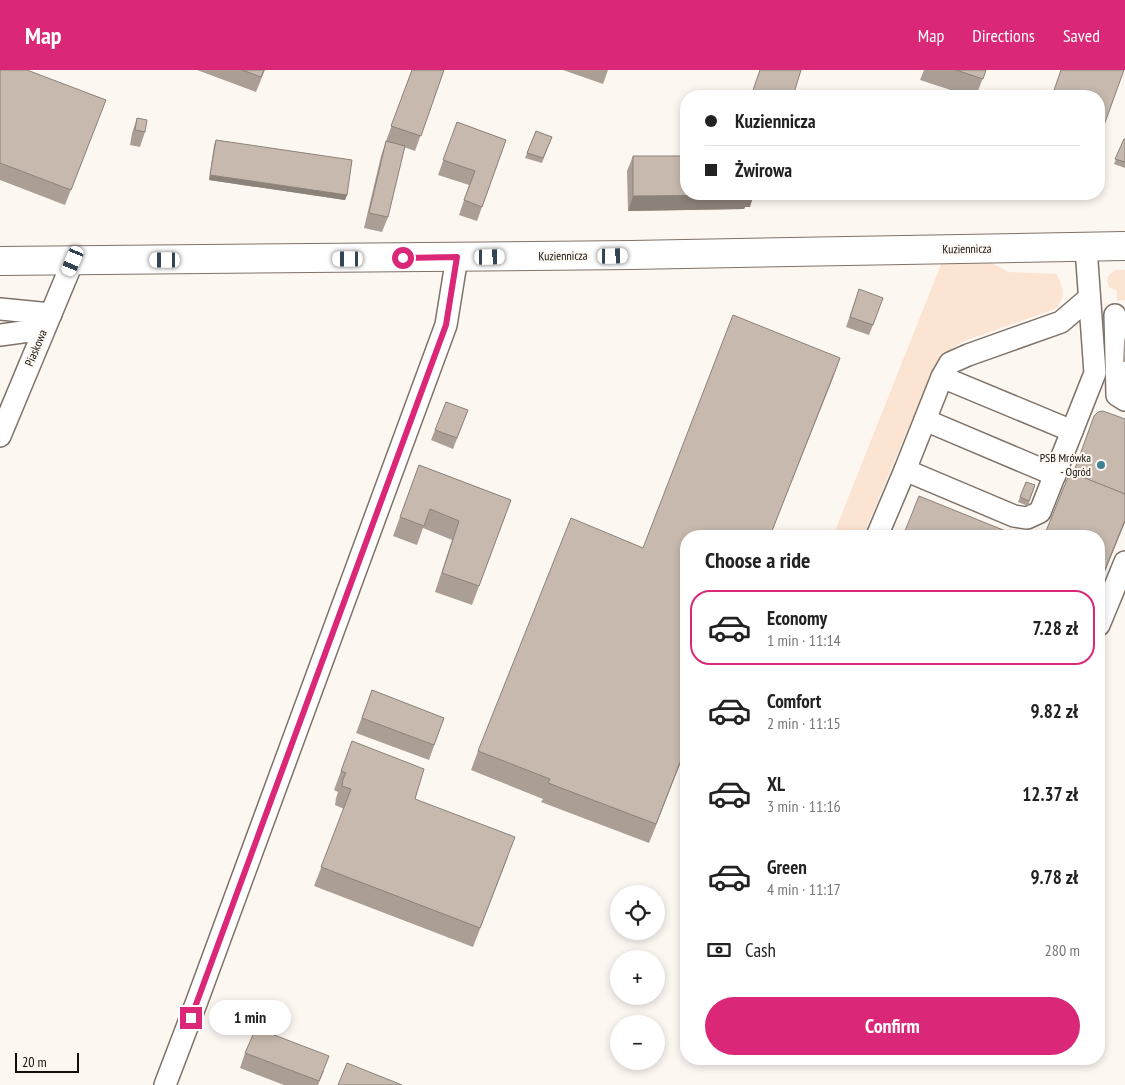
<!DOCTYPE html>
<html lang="en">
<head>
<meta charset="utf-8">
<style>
  :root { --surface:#fff; --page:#f6f6f6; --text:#222; --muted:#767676; --line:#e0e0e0; --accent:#db2777 }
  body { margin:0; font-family:"PT Sans Narrow",sans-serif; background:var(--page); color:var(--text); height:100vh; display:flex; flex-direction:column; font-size:19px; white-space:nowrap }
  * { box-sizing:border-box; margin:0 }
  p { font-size:16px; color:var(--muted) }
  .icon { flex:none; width:28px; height:28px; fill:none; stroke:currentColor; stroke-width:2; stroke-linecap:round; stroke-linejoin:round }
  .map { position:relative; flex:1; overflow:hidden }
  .panel { position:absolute; left:680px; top:460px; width:425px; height:535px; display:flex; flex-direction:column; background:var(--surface); border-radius:20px; box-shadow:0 2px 8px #0003 }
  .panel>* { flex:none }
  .banner { position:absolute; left:680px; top:20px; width:425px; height:110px; border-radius:20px; box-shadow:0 2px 8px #0003; display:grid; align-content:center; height:110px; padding:0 25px; background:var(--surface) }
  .fabs { position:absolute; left:610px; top:815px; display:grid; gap:10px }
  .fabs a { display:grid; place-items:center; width:55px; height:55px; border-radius:50%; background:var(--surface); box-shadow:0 2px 8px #0003; font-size:25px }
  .scale { position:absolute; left:15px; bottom:12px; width:64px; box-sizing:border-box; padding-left:5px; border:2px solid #120e09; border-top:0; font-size:14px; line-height:18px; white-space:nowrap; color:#120e09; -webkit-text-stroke:4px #fdf7f2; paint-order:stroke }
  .end { position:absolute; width:22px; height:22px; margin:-11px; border:6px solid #db2777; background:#fff; box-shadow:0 0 0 2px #fff }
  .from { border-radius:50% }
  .bubble { position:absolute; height:35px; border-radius:18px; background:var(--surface); box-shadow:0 2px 8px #0003; font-size:16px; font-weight:700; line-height:35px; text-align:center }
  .car { position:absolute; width:15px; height:30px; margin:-15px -8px; border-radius:6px; box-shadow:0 0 4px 1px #0007; background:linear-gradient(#fff 24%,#345 0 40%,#fff 0 76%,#345 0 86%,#fff 0) }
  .banner b { display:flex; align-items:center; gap:18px; height:48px; font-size:19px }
  .banner b+b { border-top:1px solid var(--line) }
  .banner i { width:12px; height:12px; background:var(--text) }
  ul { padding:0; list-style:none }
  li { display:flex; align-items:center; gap:15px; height:75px; margin:0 10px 8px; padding:0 15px; border:2px solid transparent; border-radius:20px }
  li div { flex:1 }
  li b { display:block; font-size:19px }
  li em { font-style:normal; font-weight:700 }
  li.on { border-color:var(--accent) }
  li>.icon { width:45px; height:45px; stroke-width:1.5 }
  h2 { padding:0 25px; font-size:22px; line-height:60px }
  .pay { display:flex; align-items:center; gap:12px; height:55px; padding:0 25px; font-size:19px }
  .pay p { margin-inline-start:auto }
  .cta { display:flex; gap:10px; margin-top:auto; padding:10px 25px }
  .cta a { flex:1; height:58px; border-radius:30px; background:var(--accent); color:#fff; font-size:20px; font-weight:700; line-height:58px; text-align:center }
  header { display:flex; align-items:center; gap:30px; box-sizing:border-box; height:70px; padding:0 25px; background:var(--accent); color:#fff }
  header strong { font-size:24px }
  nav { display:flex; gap:28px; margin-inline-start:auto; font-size:18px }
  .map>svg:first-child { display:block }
</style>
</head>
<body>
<header>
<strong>Map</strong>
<nav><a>Map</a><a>Directions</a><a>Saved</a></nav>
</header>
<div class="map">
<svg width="1125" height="1015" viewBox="0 0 1125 1015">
  <rect width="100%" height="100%" fill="#fdf7f2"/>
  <g fill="#fbe4d1">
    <path d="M942,192H987L992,193L1008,202L1056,204C1064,216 1066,228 1055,239L964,271C948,280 942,287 932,302L863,466H833Z"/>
    <polygon points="1115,200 1125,200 1125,230 1117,231 1117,221 1109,217 1107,211 1108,206"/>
  </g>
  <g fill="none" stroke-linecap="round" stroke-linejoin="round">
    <g stroke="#7f7267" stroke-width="24">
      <g id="minor">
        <polyline points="1086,178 1095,303 1040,442 1027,448 1014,446 905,400 942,307 950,293 968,285 1061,252 1089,228"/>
        <polyline points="0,239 51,244"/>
        <polyline points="1115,245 1117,325 1125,330"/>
        <polyline points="0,265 44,259"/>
        <polyline points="942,307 1072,361"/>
        <polyline points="925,350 1055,405"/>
        <polyline points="0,366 73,191"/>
        <polyline points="877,466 905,400"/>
        <polyline points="1099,555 1125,492"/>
        <polyline points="165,1015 197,931 446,255 457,187"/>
      </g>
    </g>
    <g stroke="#7f7267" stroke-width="30">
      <polyline id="major" points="0,191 631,185 1125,176"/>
    </g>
    <use href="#minor" stroke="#fff" stroke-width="21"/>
    <use href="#major" stroke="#fff" stroke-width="28"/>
  </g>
  <g fill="#ab9f95">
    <polygon points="0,0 100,45 65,135 0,110"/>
    <polygon points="197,0 265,0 256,22"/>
    <polygon points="412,0 444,0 415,81 404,77 388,147 382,162 364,158 381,86 386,71 391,72 386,71"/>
    <polygon points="563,0 608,0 603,14"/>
    <polygon points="924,0 986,0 976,26 969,26 920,10"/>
    <polygon points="137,48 145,62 140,77 130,75 132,63"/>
    <polygon points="457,52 506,70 477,151 459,145 469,115 438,105"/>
    <polygon points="536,61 552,67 542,93 525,88"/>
    <polygon points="1124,69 1125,69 1125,98 1114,94"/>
    <polygon points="216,70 347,125 345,130 209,110 214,75"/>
    <polygon points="633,86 750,137 745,137 744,139 628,141 627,101"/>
    <polygon points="859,219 873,255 869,265 846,257"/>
    <polygon points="1125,267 1125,292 1123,292 1124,271"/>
    <polygon points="840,288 649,773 541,732 543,729 471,700 478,681 643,478"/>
    <polygon points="468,340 453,379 431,370 435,360"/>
    <polygon points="419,395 511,430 472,535 435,522 452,470 423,458 417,475 393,466"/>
    <polygon points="1026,412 1035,415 1028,436 1018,432"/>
    <polygon points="1125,452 1099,516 1099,466"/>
    <polygon points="372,620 444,648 429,690 356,663"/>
    <polygon points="352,671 415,729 508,787 473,877 314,816 344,739 335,735 336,728 338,722 334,720"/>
    <polygon points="245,983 324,1001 318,1015 284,1015 240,998"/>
  </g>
  <g fill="#8b8279">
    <polygon points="210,105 347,125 345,130 209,110"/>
    <polygon points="754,124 750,137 745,137 744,139 628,141 633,126"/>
    <polygon points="840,288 833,308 770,466"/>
    <polygon points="1125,450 1125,452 1099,516 1104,502"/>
    <polygon points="686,677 686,678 649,773 656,754"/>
  </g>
  <g fill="#c7b9ad" stroke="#8b8279">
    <polygon points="0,0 27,0 106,30 71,120 0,93"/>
    <polygon points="242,0 264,0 261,7"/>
    <polygon points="412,0 444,0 421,66 391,56"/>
    <polygon points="760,0 801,0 793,26 751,26"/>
    <polygon points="956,0 986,0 983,9"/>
    <polygon points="1061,0 1124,0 1099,69 1099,26 1052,26"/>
    <polygon points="137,48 147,50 145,62 135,60"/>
    <polygon points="457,52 506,70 482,137 464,130 475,101 443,90"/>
    <polygon points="536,61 552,67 543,88 527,83"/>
    <polygon points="1124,69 1125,69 1125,92 1115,89"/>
    <polygon points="216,70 352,90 347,125 210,105"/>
    <polygon points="386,71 405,76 388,147 369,143"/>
    <polygon points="633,86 686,86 686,124 749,124 749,125 633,126"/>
    <polygon points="859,219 883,228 873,255 850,247"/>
    <polygon points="733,245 840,288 770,466 686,466 686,677 656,754 548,713 550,709 478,681 571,448 643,478"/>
    <polygon points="446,332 468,340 457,368 435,360"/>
    <polygon points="1103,341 1125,349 1125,424 1073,404 1094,346 1098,342"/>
    <polygon points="419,395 511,430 479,516 442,503 459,451 430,439 424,456 400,447"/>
    <polygon points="1070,402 1125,424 1125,450 1104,502 1099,500 1099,466 1044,466"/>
    <polygon points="1026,412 1035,415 1029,431 1020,427"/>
    <polygon points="919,426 1018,466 903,466"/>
    <polygon points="372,620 444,648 434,675 362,648"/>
    <polygon points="352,671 424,699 415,729 515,767 480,858 321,797 351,719 342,716 343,709 346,703 341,701"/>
    <polygon points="256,958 329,986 319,1011 245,983"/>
    <polygon points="347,993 402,1015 338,1015"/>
  </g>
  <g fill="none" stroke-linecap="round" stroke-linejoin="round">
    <polyline stroke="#db2777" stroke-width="6" points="191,948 446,255 457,187 403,188"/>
  </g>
  <circle fill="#408493" stroke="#fdf7f2" stroke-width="2" cx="1101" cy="395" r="5"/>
  <g text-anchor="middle" stroke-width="4" stroke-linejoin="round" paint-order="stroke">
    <g font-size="12" fill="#120e09" stroke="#fdf7f2">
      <text transform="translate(967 179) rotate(-1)" y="4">Kuziennicza</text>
      <text transform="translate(563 186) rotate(-1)" y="4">Kuziennicza</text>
      <text transform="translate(36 278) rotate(-67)" y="4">Piaskowa</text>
    </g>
    <g font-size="12" fill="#120e09" stroke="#fdf7f2" text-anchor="end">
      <text x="1091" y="392">PSB Mrówka<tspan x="1091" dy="14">- Ogród</tspan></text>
    </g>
  </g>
</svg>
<div class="fabs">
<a><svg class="icon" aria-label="locate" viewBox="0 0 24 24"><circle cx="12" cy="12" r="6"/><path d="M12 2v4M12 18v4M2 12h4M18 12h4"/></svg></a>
<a>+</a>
<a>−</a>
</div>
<div class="scale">20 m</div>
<i class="end from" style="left:403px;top:188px"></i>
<i class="end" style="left:191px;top:948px"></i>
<div class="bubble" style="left:209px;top:930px;width:82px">1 min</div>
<i class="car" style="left:613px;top:186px;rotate:89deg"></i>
<i class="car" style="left:490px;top:187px;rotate:89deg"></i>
<i class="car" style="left:348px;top:189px;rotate:270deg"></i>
<i class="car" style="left:165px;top:190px;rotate:270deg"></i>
<i class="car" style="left:73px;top:191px;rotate:203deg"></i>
<div class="banner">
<b><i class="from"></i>Kuziennicza</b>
<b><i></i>Żwirowa</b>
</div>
<section class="panel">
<h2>Choose a ride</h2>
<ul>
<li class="on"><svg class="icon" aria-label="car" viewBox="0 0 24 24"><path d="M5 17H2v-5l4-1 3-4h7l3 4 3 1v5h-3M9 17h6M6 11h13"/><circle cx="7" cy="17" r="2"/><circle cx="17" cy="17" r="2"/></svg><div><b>Economy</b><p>1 min · 11:14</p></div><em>7.28 zł</em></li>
<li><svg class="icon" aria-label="car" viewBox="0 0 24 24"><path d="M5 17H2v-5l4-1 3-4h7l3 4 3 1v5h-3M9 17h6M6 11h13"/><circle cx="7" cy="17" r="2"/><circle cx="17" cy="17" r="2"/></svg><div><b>Comfort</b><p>2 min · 11:15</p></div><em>9.82 zł</em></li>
<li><svg class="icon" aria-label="car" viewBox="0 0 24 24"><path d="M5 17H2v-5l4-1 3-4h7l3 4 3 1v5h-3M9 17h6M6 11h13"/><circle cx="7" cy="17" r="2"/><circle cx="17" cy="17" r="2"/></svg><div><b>XL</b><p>3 min · 11:16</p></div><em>12.37 zł</em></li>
<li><svg class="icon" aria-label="car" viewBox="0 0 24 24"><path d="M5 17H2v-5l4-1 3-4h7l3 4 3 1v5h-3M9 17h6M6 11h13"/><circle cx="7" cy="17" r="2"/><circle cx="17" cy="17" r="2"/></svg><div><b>Green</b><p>4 min · 11:17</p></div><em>9.78 zł</em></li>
</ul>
<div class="pay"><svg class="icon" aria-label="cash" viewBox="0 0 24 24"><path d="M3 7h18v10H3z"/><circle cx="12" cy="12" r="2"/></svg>Cash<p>280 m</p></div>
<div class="cta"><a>Confirm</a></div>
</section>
</div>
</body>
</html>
